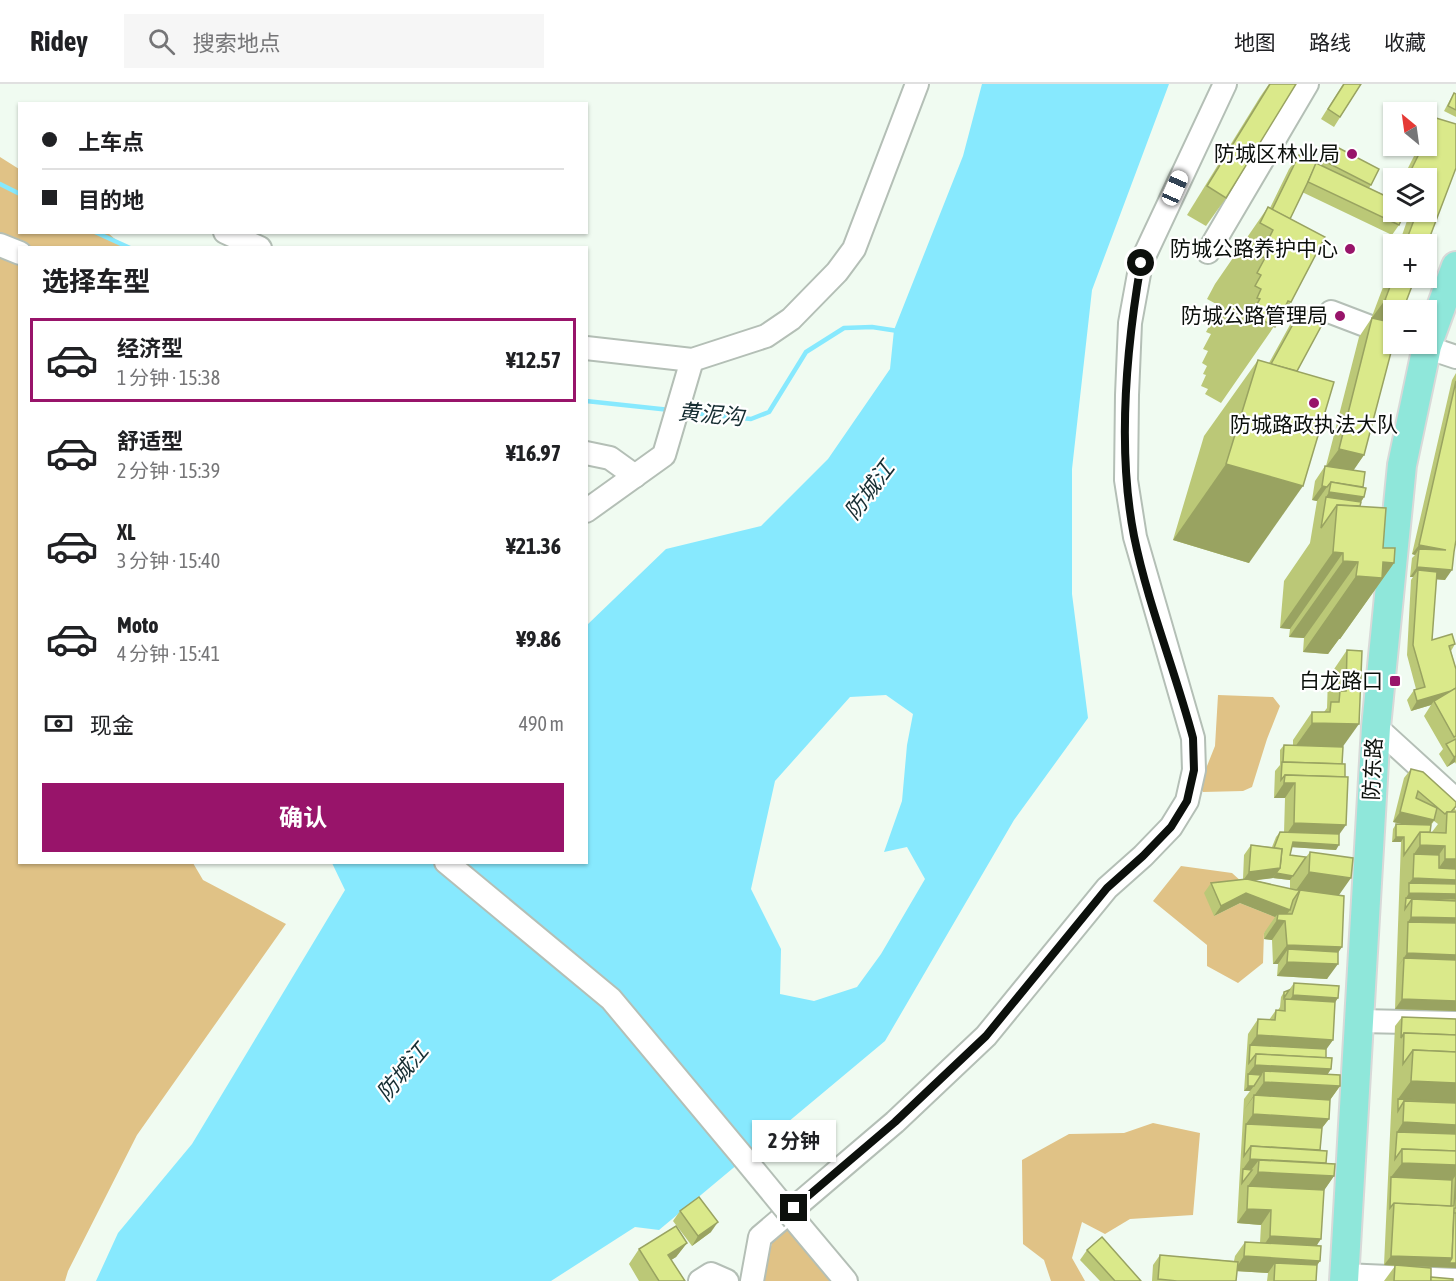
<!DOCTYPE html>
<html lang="zh">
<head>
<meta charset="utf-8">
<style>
  :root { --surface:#fff; --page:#f6f6f6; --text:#202124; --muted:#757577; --line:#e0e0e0; --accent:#98146a }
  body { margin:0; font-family:"Asap Condensed","Noto Sans SC",sans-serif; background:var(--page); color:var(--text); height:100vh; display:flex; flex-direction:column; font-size:22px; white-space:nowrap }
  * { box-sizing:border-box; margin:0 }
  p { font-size:20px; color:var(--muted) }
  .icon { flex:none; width:33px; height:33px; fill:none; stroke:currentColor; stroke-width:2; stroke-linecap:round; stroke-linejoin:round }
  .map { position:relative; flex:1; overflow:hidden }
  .sheet { position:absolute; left:18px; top:162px; width:570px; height:618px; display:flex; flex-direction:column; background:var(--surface); border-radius:0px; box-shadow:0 2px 4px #0004 }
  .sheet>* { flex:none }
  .hud { position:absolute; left:18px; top:18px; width:570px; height:132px; border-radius:0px; box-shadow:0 2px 4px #0004; display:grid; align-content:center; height:132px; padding:0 24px; background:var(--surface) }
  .needle { width:39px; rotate:331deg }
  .buttons { position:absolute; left:1383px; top:18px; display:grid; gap:12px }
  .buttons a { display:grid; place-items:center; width:54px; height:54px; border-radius:0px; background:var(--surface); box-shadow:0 2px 4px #0004; font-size:30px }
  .end { position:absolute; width:27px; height:27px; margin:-14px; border:8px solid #0c100c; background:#fff; box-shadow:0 0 0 3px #fff }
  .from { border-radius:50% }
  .bubble { position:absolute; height:42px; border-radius:0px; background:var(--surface); box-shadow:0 2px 4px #0004; font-size:20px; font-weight:700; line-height:42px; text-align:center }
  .car { position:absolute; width:18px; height:36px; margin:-18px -9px; border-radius:8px; box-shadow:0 0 4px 2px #0007; background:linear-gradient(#fff 24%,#345 0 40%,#fff 0 76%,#345 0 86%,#fff 0) }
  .hud b { display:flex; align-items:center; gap:21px; height:57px; font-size:22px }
  .hud b+b { border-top:2px solid var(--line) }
  .hud i { width:15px; height:15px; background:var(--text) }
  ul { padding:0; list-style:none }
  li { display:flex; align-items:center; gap:18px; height:84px; margin:0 12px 9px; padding:0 12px; border:3px solid transparent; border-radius:0px }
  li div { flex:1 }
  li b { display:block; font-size:22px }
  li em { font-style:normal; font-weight:700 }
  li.active { border-color:var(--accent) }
  li>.icon { width:54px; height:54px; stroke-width:1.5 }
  h2 { padding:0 24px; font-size:27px; line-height:72px }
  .pay { display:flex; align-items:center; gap:15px; height:66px; padding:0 24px; font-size:22px }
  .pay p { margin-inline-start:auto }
  .button { display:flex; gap:12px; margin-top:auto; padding:12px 24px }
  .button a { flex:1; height:69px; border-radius:0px; background:var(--accent); color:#fff; font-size:24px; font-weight:700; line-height:69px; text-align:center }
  header { display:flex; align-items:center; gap:36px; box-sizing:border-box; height:84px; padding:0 30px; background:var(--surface); border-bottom:2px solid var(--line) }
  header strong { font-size:28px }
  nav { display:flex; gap:33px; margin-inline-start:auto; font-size:21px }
  .search { width:420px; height:54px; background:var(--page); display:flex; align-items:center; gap:15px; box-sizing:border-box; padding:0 21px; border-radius:0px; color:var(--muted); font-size:22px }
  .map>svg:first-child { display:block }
</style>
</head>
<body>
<header>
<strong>Ridey</strong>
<div class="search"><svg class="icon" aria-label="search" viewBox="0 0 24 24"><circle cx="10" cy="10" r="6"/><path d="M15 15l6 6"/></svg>搜索地点</div>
<nav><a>地图</a><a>路线</a><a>收藏</a></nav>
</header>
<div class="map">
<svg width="1456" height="1197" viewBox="0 0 1456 1197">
  <rect width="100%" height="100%" fill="#f0fbf1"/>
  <g fill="#e0c286">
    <polygon points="0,73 19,85 20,148 108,149 124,163 20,164 20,778 193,779 203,796 286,840 137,1051 68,1187 65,1197 0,1197"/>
    <polygon points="1218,611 1273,613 1280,622 1267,655 1252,703 1243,707 1203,708 1199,702 1215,662"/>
    <polygon points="1181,782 1232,789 1242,798 1214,832 1240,819 1283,836 1264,849 1263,879 1238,899 1207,882 1207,861 1153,817"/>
    <polygon points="1153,1039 1200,1049 1193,1131 1130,1135 1105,1150 1082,1138 1072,1174 1085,1197 1051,1197 1044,1176 1023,1160 1022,1076 1069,1050 1124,1049"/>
    <polygon points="788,1141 836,1197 761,1197 774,1152"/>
  </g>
  <path fill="#87e9fe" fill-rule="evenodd" d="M982,0H1169L1092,206L1072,385V510L1088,634L1014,736L885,957L659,1146L635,1143L551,1197H96L118,1149L192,1060L345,806L332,779L586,778L587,541L666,465L761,442L828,375L890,285L894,246L963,72ZM886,611L913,630L907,661L902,717L884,768L907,763L925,795L881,870L857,903L814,917L780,910L781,865L751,805L775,697L850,613Z"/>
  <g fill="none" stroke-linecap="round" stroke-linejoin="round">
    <g stroke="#87e9fe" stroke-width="4.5">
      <polyline points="0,100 20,110"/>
      <polyline points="95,148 130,164"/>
      <polyline points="586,317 670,326"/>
      <polyline points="685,328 751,335 769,328 806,268 844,244 872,243 898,247"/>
    </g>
    <g stroke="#b4bfb6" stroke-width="26">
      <g id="minor">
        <polyline points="225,148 260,164"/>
        <polyline points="0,161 20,169"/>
        <polyline points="1208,168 1307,0"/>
        <polyline points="1331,228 1394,252"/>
        <polyline points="1417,260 1456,273"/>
        <polyline points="586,264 692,276 766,252 791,235 837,188 854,165 917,0"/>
        <polyline points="586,369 610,374 635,392"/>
        <polyline points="586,427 664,371 692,276"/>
        <polyline points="1376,643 1456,716"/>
        <polyline points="446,778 611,915 743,1073"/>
        <polyline points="1359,937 1456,939"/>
        <polyline points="794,1135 846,1197"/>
        <polyline points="1344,1191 1456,1196"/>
        <polyline points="700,1197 711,1190 727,1197"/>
        <polyline points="752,1197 760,1153 895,1038 986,952 1107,804 1143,772 1171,743 1187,717 1194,686 1193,654 1135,453 1126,396 1127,311 1130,239 1141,179 1225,0"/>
      </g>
    </g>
    <g stroke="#d8d9d8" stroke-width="32">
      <polyline id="major" points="1344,1197 1376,643 1402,381 1427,262 1456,182"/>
    </g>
    <use href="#minor" stroke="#fff" stroke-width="22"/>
    <use href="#major" stroke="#8fe7da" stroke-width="28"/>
    <g stroke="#b4bfb6" stroke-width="26" stroke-linecap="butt">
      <polyline id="minor-bridge" points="743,1073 794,1135"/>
    </g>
    <use href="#minor-bridge" stroke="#fff" stroke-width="22"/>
  </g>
  <g fill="#bbc877" fill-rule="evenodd">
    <polygon points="1269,0 1296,0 1226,114 1206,142 1187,131 1260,13"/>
    <polygon points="1343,0 1361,0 1334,43 1321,35"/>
    <polygon points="1454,9 1456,10 1456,33 1444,27 1451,14"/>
    <polygon points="1436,34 1426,160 1399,160 1409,131 1404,130 1399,141 1392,151 1302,108 1290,135 1291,218 1221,319 1205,310 1208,305 1201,302 1206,291 1203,290 1207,282 1202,279 1208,267 1203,265 1211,250 1206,248 1220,222 1207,215 1215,200 1268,123 1270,124 1289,85 1299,71 1321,81 1333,61 1371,101 1369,104 1393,115 1394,114 1394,128 1426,128 1426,94 1403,94 1419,62 1426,62 1426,48"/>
    <polygon points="1394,174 1394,194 1404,223 1402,226 1394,226 1393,239 1364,371 1353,386 1363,403 1364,413 1361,418 1360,422 1383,464 1394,479 1340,555 1339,555 1328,570 1303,568 1304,554 1289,553 1290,545 1280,544 1284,497 1310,459 1317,417 1312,416 1315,397 1325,382 1326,382 1359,253 1371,235"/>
    <polygon points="1302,224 1297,287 1249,479 1173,456 1204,352 1258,276 1269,279 1291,239"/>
    <polygon points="1456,289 1456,456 1445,496 1436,495 1432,556 1455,560 1451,567 1456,585 1456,680 1455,678 1447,683 1439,670 1443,665 1424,632 1431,621 1411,627 1407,616 1414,606 1416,605 1407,571 1411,496 1413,493 1410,493 1412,474 1415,471 1412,470 1452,296"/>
    <path d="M1347,566L1362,567L1343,663L1339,750L1336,766L1292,763L1290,771L1306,773L1310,768L1339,811L1342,863L1338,868L1327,895L1277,892L1278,880H1273L1272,856L1264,855V849L1275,833L1240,819L1214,832L1204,809L1211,799L1243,795L1244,771L1251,761L1272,763L1276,753L1280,748L1284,749L1285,714H1274L1275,687L1280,681V666L1284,661L1293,662V656L1312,628H1324L1327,624L1328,594ZM1273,794L1290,796V805L1254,796Z"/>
    <path d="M1411,685L1456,718V723L1455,725L1456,726V927L1395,925L1401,758H1392L1393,745L1396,740H1404L1393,738L1404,694ZM1434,737L1438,740L1432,748H1430L1431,741Z"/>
    <polygon points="1294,899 1338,914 1335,918 1333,956 1326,965 1326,974 1331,985 1327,991 1340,1002 1330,1016 1329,1035 1322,1044 1320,1066 1326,1079 1334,1092 1324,1106 1317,1162 1320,1177 1317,1181 1316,1197 1267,1197 1268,1189 1237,1187 1236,1197 1152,1197 1153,1181 1160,1171 1234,1177 1235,1172 1245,1158 1260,1159 1261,1141 1237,1139 1244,1015 1250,1007 1244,1007 1248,950 1258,935 1269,936 1276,926 1278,926 1280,923 1281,913 1284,908 1289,906"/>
    <polygon points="1402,933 1456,935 1456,1184 1412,1182 1431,1193 1453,1197 1384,1197 1395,1182 1384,1181 1395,942"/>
    <polygon points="680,1127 711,1148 692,1162 673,1137"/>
    <polygon points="687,1159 676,1173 671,1176 685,1197 639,1197 629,1180 639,1165"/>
    <polygon points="1087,1166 1141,1197 1100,1197 1080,1176"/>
  </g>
  <g fill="#99a361">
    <polygon points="1395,128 1412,128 1409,131"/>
    <polygon points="1385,216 1404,223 1402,226 1394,226 1394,238 1391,242 1372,234 1371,235"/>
    <polygon points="1339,365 1364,371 1351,390 1325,384"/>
    <polygon points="1226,380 1303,402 1249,479 1173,456"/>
    <polygon points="1322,402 1327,403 1317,417 1312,416"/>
    <polygon points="1329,408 1364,413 1351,433 1326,413"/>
    <polygon points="1419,461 1446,466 1419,465 1415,471 1412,470"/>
    <polygon points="1333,468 1343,469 1290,545 1280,544"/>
    <polygon points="1343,477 1358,478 1304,554 1289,553"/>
    <polygon points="1383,478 1394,479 1340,555 1339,555 1328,570 1303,568 1356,492"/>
    <polygon points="1417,483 1452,486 1445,496 1418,494 1418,486 1413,493 1410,493"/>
    <polygon points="1456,606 1434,617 1431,621 1411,627 1417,617"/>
    <polygon points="1312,639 1359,640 1339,668 1292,667"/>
    <polygon points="1456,672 1455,678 1447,683 1454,673"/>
    <polygon points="1284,699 1295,699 1285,714 1274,714"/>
    <polygon points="1400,728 1434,736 1427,746 1393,738"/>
    <polygon points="1294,739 1346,741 1336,755 1284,754"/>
    <polygon points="1396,753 1404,753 1401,758 1392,758"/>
    <polygon points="1293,758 1339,761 1336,766 1289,763"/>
    <polygon points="1420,761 1445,762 1426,790 1414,770"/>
    <polygon points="1445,775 1456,775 1456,825 1406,814 1409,809 1409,799 1413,794 1431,795"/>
    <polygon points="1280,784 1273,794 1242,798 1249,788"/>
    <polygon points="1309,788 1351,794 1332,821 1300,806 1289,816"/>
    <polygon points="1276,789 1293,792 1290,796 1273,794"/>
    <polygon points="1246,809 1290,826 1283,836 1278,830 1275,833 1240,819 1214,832 1221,822"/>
    <polygon points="1456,826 1456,854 1408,838 1411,833"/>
    <polygon points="1277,836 1285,837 1272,856 1264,855"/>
    <polygon points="1287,861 1342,863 1330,880 1338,880 1327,895 1277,892 1287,878 1288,865 1278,880 1273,880"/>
    <polygon points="1407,869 1456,871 1456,886 1404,874 1397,884"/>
    <polygon points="1293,911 1338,914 1325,933 1285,927 1285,923"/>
    <polygon points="1402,915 1456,917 1456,927 1395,925"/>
    <polygon points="1257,951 1333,956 1323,970 1250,961"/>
    <polygon points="1255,981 1331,985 1321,1000 1264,987 1258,996 1248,990"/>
    <polygon points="1411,997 1456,999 1456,1022 1404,1017 1398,1015"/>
    <polygon points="1264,998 1340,1002 1320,1030 1254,1011 1244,1026"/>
    <polygon points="1248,1002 1254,1002 1250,1007 1244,1007"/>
    <polygon points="1253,1030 1329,1035 1318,1049 1246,1040"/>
    <polygon points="1403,1038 1456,1041 1456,1053 1397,1048"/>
    <polygon points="1250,1072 1334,1092 1314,1121 1248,1102 1258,1088 1259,1076 1248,1090 1243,1085 1250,1075"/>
    <polygon points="1402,1079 1456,1081 1456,1091 1449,1101 1391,1093"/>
    <polygon points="1247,1125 1271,1126 1261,1141 1237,1139"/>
    <polygon points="718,1138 711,1148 692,1162 698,1152"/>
    <polygon points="1270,1152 1321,1155 1311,1170 1260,1167"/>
    <polygon points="687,1159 676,1173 657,1185 668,1171"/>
    <polygon points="1244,1172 1320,1177 1310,1191 1275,1179 1268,1189 1234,1187"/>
    <polygon points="1391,1172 1452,1174 1456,1179 1456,1184 1384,1181"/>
  </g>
  <g fill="#dae98a" stroke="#99a361" stroke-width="1.5">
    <polygon points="1270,0 1296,0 1226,114 1207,102"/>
    <polygon points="1344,0 1361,0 1340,33 1328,25"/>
    <polygon points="1454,9 1456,10 1456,26 1448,22"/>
    <polygon points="1436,34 1456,40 1456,84 1426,163 1426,160 1405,160 1417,128 1426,128 1426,94 1407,94 1423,62 1426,62 1426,55"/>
    <polygon points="1333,61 1379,85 1371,101 1324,77"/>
    <polygon points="1299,71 1317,79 1290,135 1272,126"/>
    <polygon points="1316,79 1394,116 1394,128 1405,128 1399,141 1308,98"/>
    <polygon points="1268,123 1325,153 1291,218 1288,217 1275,243 1259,234 1261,229 1254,225 1260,215 1257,214 1261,205 1255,202 1261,191 1257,189 1265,174 1260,172 1273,146 1260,139"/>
    <polygon points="1394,192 1394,194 1415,194 1404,223 1385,216"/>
    <polygon points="1302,224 1324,237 1297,287 1271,280"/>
    <polygon points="1372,234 1394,239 1394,257 1364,371 1339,365"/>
    <polygon points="1258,276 1334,298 1303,402 1226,380"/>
    <polygon points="1456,297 1456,456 1454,468 1452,486 1417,483 1419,465 1446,466 1419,461"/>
    <polygon points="1325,382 1365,388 1363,403 1331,398 1327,403 1322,402"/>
    <polygon points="1331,398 1366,404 1364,413 1329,408"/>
    <polygon points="1326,413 1361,418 1360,422 1337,421 1321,444"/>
    <polygon points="1337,421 1386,424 1383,464 1395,464 1394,479 1383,478 1382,494 1356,492 1358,478 1343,477 1343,469 1333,468"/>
    <polygon points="1418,486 1437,488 1432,556 1452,550 1455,560 1449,562 1456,585 1456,604 1451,607 1417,617 1414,606 1425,603 1413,561"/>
    <polygon points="1347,566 1362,567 1359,640 1312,639 1312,628 1330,628 1331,618 1339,618 1340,607 1346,607"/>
    <polygon points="1456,604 1456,652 1454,653 1434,617"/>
    <polygon points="1456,655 1456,672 1454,673 1446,660"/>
    <polygon points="1284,661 1343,663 1342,680 1283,678"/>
    <polygon points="1282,678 1345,680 1345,693 1285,691 1281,696"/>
    <polygon points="1411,685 1423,688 1456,718 1456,722 1451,728 1447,728 1445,730 1418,707 1416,714 1437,724 1434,736 1400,728"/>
    <polygon points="1285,691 1348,693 1346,741 1294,739 1295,699 1284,699"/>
    <polygon points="1447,728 1456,728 1456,775 1445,775 1445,762 1420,761 1420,748 1446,749"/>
    <polygon points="1396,740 1431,741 1430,748 1420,748 1404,771 1404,753 1396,753"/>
    <polygon points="1280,748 1339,750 1339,761 1293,758 1290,771 1306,773 1293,792 1276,789 1280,784 1282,765 1274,764"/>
    <polygon points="1251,761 1282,765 1280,784 1249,788"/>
    <polygon points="1310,768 1353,774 1351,794 1309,788"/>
    <polygon points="1414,770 1439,771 1439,784 1456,785 1456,796 1413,794"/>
    <polygon points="1247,795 1296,806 1300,806 1293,816 1290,826 1246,809 1221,822 1211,799"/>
    <polygon points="1409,799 1456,800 1456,810 1409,809"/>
    <polygon points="1300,806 1344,812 1342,863 1287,861 1285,837 1277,836 1278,830 1292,830"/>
    <polygon points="1406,814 1456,815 1456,817 1412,815 1405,825"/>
    <polygon points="1412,815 1456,817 1456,834 1411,833"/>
    <polygon points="1408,838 1456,839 1456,871 1407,869"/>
    <polygon points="1288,865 1338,868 1338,880 1287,878"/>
    <polygon points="1404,874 1456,876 1456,917 1402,915"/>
    <polygon points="1294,899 1339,902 1338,914 1293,911"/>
    <polygon points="1289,906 1284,914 1284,908"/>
    <polygon points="1285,915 1335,918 1333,956 1257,951 1258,935 1275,936 1276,926 1285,927"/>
    <polygon points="1402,933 1456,935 1456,951 1404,949 1401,954"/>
    <polygon points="1404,949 1456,951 1456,968 1413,966 1403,980"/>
    <polygon points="1250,961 1326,965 1326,974 1256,970 1249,979"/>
    <polygon points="1413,966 1456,968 1456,999 1411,997"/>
    <polygon points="1256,970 1332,974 1331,985 1255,981"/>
    <polygon points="1264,987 1340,991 1340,1002 1264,998"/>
    <polygon points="1248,990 1261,991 1254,1002 1248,1002"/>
    <polygon points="1254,1011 1330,1016 1329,1035 1253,1030"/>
    <polygon points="1398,1015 1456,1018 1456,1019 1404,1017 1398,1027"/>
    <polygon points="1404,1017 1456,1019 1456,1041 1403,1038"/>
    <polygon points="1246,1040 1322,1044 1320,1066 1251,1062 1244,1072"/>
    <polygon points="1397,1048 1456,1050 1456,1067 1402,1065 1395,1075"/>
    <polygon points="1251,1062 1327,1067 1326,1079 1250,1075"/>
    <polygon points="1402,1065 1456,1067 1456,1081 1402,1079"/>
    <polygon points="1259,1076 1335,1080 1334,1092 1258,1088"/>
    <polygon points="1243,1085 1252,1086 1242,1099"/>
    <polygon points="1456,1091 1456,1124 1454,1124 1452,1174 1391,1172 1394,1119 1454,1122"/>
    <polygon points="1391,1093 1452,1096 1451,1122 1394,1119 1390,1124"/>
    <polygon points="1248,1102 1324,1106 1321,1155 1270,1152 1271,1126 1247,1125"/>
    <polygon points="699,1113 718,1138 698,1152 680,1127"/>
    <polygon points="1454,1129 1456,1129 1456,1179 1449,1179 1452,1174"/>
    <polygon points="676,1142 687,1159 668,1171 685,1197 659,1197 639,1165"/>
    <polygon points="1102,1153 1141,1197 1115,1197 1087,1166"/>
    <polygon points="1245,1158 1321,1162 1320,1177 1244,1172"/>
    <polygon points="1160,1171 1238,1178 1236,1197 1177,1197 1158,1195"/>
    <polygon points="1275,1179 1317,1181 1316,1197 1274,1197"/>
    <polygon points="1395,1181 1431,1184 1431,1197 1394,1197"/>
    <polygon points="1431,1193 1453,1195 1453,1197 1431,1197"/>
  </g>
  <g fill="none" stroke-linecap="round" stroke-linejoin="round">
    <path stroke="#0c100c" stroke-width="8" d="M794,1124L895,1038L986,952L1107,804L1143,772L1171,743L1187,717L1194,686L1193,654C1175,586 1148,521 1134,452C1117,365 1126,266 1141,179"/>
  </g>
  <g fill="#98146a" stroke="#fff" stroke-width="2">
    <circle cx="1352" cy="70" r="6"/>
    <circle cx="1350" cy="165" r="6"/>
    <circle cx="1340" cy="232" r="6"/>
    <circle cx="1314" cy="319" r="6"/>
    <rect x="1389" y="591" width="12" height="12" rx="3"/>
  </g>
  <g text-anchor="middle" stroke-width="4.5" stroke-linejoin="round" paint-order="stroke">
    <g font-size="21" fill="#0c100c" stroke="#fff" text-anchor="end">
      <text x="1340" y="77">防城区林业局</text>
      <text x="1338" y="172">防城公路养护中心</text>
      <text x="1328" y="239">防城公路管理局</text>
      <text x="1314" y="348" text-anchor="middle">防城路政执法大队</text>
      <text x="1383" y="604">白龙路口</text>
    </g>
    <g font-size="21" fill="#0c100c" stroke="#fff">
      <text transform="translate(1373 685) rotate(-87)" y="7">防东路</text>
    </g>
    <g font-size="22" font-style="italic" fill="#162d32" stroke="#fff">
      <text transform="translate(711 330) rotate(5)" y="8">黄泥沟</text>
      <text transform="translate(869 406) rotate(-53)" y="8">防城江</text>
      <text transform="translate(402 988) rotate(-50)" y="8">防城江</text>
    </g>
  </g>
</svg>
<div class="buttons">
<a><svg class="needle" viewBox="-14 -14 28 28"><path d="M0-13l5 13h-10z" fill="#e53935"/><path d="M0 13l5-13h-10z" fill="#757577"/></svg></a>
<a><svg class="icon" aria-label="layers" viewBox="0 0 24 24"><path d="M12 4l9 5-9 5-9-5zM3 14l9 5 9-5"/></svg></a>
<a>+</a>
<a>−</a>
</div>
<i class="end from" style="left:1141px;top:179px"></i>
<i class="end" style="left:794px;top:1124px"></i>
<div class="bubble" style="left:752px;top:1036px;width:84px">2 分钟</div>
<i class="car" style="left:1175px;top:104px;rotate:24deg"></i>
<div class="hud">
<b><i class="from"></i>上车点</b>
<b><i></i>目的地</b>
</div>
<section class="sheet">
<h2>选择车型</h2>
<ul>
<li class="active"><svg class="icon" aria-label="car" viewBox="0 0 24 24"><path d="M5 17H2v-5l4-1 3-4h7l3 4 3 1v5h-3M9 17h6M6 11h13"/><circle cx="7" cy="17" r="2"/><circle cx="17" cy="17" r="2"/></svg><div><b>经济型</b><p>1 分钟 · 15:38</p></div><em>¥12.57</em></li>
<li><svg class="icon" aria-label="car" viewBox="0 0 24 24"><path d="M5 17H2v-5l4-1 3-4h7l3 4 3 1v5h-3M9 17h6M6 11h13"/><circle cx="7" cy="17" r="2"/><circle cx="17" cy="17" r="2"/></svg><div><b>舒适型</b><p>2 分钟 · 15:39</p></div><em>¥16.97</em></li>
<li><svg class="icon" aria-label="car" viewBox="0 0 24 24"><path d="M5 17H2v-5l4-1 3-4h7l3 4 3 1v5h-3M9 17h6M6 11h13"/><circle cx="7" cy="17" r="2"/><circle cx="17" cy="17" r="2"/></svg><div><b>XL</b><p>3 分钟 · 15:40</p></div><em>¥21.36</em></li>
<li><svg class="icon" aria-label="car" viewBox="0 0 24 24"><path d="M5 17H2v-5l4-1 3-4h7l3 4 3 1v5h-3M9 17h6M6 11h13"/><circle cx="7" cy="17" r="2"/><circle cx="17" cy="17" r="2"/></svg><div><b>Moto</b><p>4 分钟 · 15:41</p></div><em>¥9.86</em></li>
</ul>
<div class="pay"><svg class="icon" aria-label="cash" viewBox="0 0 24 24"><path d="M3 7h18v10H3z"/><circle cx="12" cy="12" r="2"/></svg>现金<p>490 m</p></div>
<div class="button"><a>确认</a></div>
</section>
</div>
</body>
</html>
